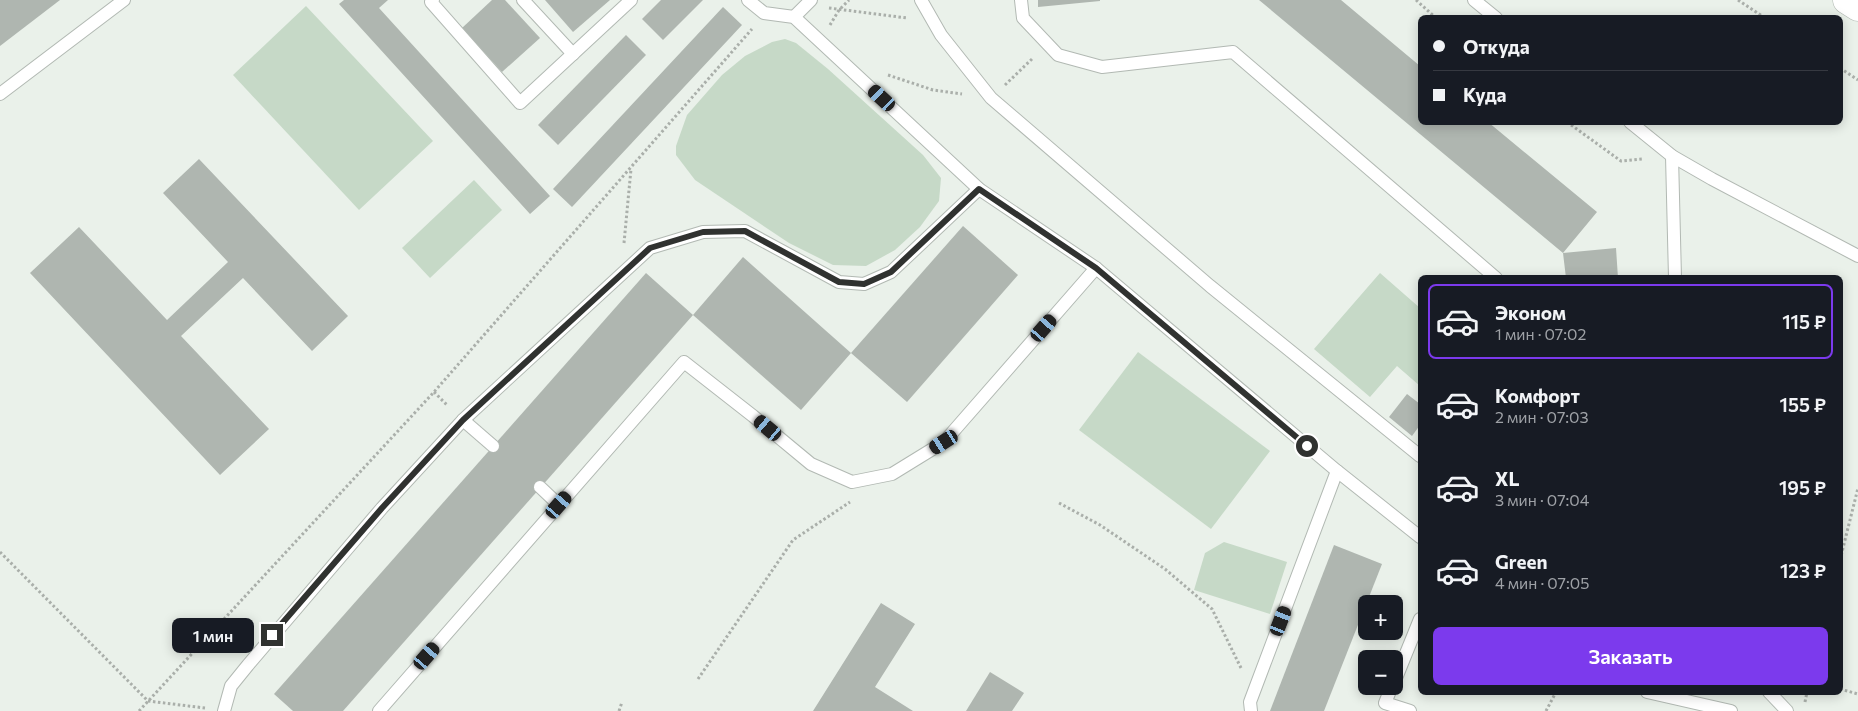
<!DOCTYPE html>
<html lang="ru">
<head>
<meta charset="utf-8">
<style>
  :root { --surface:#171b24; --page:#20242c; --text:#f1f3f6; --muted:#9ea1a6; --line:#363941; --accent:#7c3aed }
  body { margin:0; font-family:Commissioner,sans-serif; background:var(--page); color:var(--text); height:100vh; display:flex; flex-direction:column; font-size:19px; white-space:nowrap }
  * { box-sizing:border-box; margin:0 }
  p { font-size:16px; color:var(--muted) }
  .icon { flex:none; width:28px; height:28px; fill:none; stroke:currentColor; stroke-width:2; stroke-linecap:round; stroke-linejoin:round }
  .map { position:relative; flex:1; overflow:hidden }
  .sheet { position:absolute; left:1418px; top:275px; width:425px; height:420px; display:flex; flex-direction:column; background:var(--surface); border-radius:8px; box-shadow:0 2px 12px #0003 }
  .sheet>* { flex:none }
  .guide { position:absolute; left:1418px; top:15px; width:425px; height:110px; border-radius:8px; box-shadow:0 2px 12px #0003; display:grid; align-content:center; height:110px; padding:0 15px; background:var(--surface) }
  .tools { position:absolute; left:1358px; top:595px; display:grid; gap:10px }
  .tools a { display:grid; place-items:center; width:45px; height:45px; border-radius:8px; background:var(--surface); box-shadow:0 2px 12px #0003; font-size:25px }
  .end { position:absolute; width:22px; height:22px; margin:-11px; border:6px solid #303230; background:#fff; box-shadow:0 0 0 2px #fff }
  .from { border-radius:50% }
  .bubble { position:absolute; height:35px; border-radius:8px; background:var(--surface); box-shadow:0 2px 12px #0003; font-size:16px; font-weight:600; line-height:35px; text-align:center }
  .car { position:absolute; width:15px; height:30px; margin:-15px -8px; border-radius:6px; box-shadow:0 0 4px 1px #0007; background:linear-gradient(#222 24%,#8ab4d8 0 40%,#222 0 76%,#8ab4d8 0 86%,#222 0) }
  .guide b { display:flex; align-items:center; gap:18px; height:48px; font-size:19px }
  .guide b+b { border-top:1px solid var(--line) }
  .guide i { width:12px; height:12px; background:var(--text) }
  ul { padding:9px 0 0; list-style:none }
  li { display:flex; align-items:center; gap:15px; height:75px; margin:0 10px 8px; padding:0 5px; border:2px solid transparent; border-radius:8px }
  li div { flex:1 }
  li b { display:block; font-size:19px }
  li em { font-style:normal; font-weight:600 }
  li.selected { border-color:var(--accent) }
  li>.icon { width:45px; height:45px; stroke-width:1.5 }
  .button { display:flex; gap:10px; margin-top:auto; padding:10px 15px }
  .button a { flex:1; height:58px; border-radius:8px; background:var(--accent); color:#fff; font-size:20px; font-weight:600; line-height:58px; text-align:center }
  .map>svg:first-child { display:block }
</style>
</head>
<body>
<div class="map">
<svg width="1858" height="711" viewBox="0 0 1858 711">
  <rect width="100%" height="100%" fill="#eaf1ea"/>
  <g fill="#c6d9c7">
    <polygon points="306,6 433,141 359,210 233,75"/>
    <polygon points="785,39 796,43 828,69 923,155 941,178 939,201 920,227 895,250 866,266 833,265 789,243 695,180 676,155 676,146 687,115 722,75 745,56 772,42"/>
    <polygon points="474,180 502,210 430,278 402,248"/>
    <polygon points="1380,273 1420,308 1420,386 1397,366 1370,397 1314,349"/>
    <polygon points="1138,352 1270,451 1211,529 1079,430"/>
    <polygon points="1224,542 1287,562 1270,614 1194,590 1205,553"/>
  </g>
  <g fill="#afb6b0">
    <polygon points="0,0 60,0 0,46"/>
    <polygon points="344,0 388,0 379,8 550,196 530,214 339,4"/>
    <polygon points="492,0 505,0 540,38 502,72 462,28"/>
    <polygon points="545,0 610,0 573,32"/>
    <polygon points="661,0 703,0 663,40 642,19"/>
    <polygon points="1038,0 1100,0 1100,1 1038,7"/>
    <polygon points="1259,0 1341,0 1420,66 1420,122 1488,122 1597,212 1563,253 1616,248 1618,278 1566,278 1563,253"/>
    <polygon points="723,7 742,25 572,207 553,189"/>
    <polygon points="626,35 646,55 558,145 538,125"/>
    <polygon points="199,159 348,316 312,351 243,278 181,336 269,429 220,475 30,273 79,227 167,320 228,262 163,193"/>
    <polygon points="963,226 1018,275 907,402 851,353"/>
    <polygon points="743,257 851,353 801,410 693,315"/>
    <polygon points="646,273 693,315 343,711 293,711 274,694"/>
    <polygon points="1407,394 1420,404 1420,425 1412,436 1389,417"/>
    <polygon points="1334,545 1382,564 1324,711 1270,711"/>
    <polygon points="881,603 915,624 875,687 913,711 813,711"/>
    <polygon points="990,672 1024,693 1012,711 966,711"/>
  </g>
  <g fill="none" stroke-linecap="round" stroke-linejoin="round">
    <g stroke="#b2b9b3" stroke-width="14">
      <g id="service">
        <polyline points="433,0 431,2 520,103 631,0"/>
        <polyline points="523,0 573,54"/>
        <polyline points="748,0 764,13 794,17 979,189 1096,268 1337,471 1420,537"/>
        <polyline points="921,0 941,35 991,98 1210,286 1420,456"/>
        <polyline points="1021,0 1023,18 1058,55 1102,67 1233,52 1496,278"/>
        <polyline points="1474,0 1496,18"/>
        <polyline points="794,17 811,0"/>
        <polyline points="0,94 124,0"/>
        <polyline points="1630,122 1672,156 1712,179 1858,256"/>
        <polyline points="1672,156 1675,278"/>
        <polyline points="463,420 493,446"/>
        <polyline points="540,487 559,505"/>
        <polyline points="1394,683 1420,619"/>
        <polyline points="1392,686 1385,703 1410,711"/>
        <polyline points="1647,692 1731,711"/>
        <polyline points="1769,692 1787,711"/>
        <polyline points="224,711 231,686 248,665 382,508 463,420 650,248 703,232 745,231 839,282 864,284 891,272 979,189"/>
        <polyline points="379,711 684,362 753,416 811,464 852,482 892,474 944,442 1096,268"/>
        <polyline points="1251,711 1250,702 1337,471"/>
      </g>
    </g>
    <g stroke="#b2b9b3" stroke-width="29">
      <polyline id="secondary" points="1847,0 1858,7"/>
    </g>
    <g stroke="#aaafaa" stroke-width="3" stroke-dasharray="2.5 2.5" stroke-linecap="butt">
      <polyline points="1416,0 1436,18"/>
      <polyline points="1738,0 1765,18"/>
      <polyline points="829,8 907,18"/>
      <polyline points="830,25 839,10 849,0"/>
      <polyline points="1840,68 1858,80"/>
      <polyline points="888,75 933,90 962,94"/>
      <polyline points="1005,85 1033,58"/>
      <polyline points="1567,122 1621,161 1642,159"/>
      <polyline points="624,243 631,169"/>
      <polyline points="434,392 448,406"/>
      <polyline points="1059,503 1100,525 1165,569 1212,609 1241,668"/>
      <polyline points="0,552 148,701 205,708"/>
      <polyline points="1840,560 1858,488"/>
      <polyline points="698,679 793,540 850,502"/>
      <polyline points="1840,689 1858,694"/>
      <polyline points="1805,702 1807,692"/>
      <polyline points="139,711 434,392 752,29"/>
      <polyline points="619,711 622,702"/>
      <polyline points="1546,711 1556,692"/>
    </g>
    <use href="#service" stroke="#fff" stroke-width="12"/>
    <use href="#secondary" stroke="#fff" stroke-width="28"/>
  </g>
  <g fill="none" stroke-linecap="round" stroke-linejoin="round">
    <polyline stroke="#303230" stroke-width="6" points="272,635 382,508 463,420 650,248 703,232 745,231 839,282 864,284 891,272 979,189 1096,268 1307,446"/>
  </g>
</svg>
<div class="tools">
<a>+</a>
<a>−</a>
</div>
<i class="end from" style="left:1307px;top:446px"></i>
<i class="end" style="left:272px;top:635px"></i>
<div class="bubble" style="left:172px;top:618px;width:82px">1 мин</div>
<i class="car" style="left:882px;top:98px;rotate:313deg"></i>
<i class="car" style="left:1044px;top:328px;rotate:41deg"></i>
<i class="car" style="left:768px;top:428px;rotate:310deg"></i>
<i class="car" style="left:944px;top:442px;rotate:238deg"></i>
<i class="car" style="left:559px;top:505px;rotate:41deg"></i>
<i class="car" style="left:1281px;top:621px;rotate:21deg"></i>
<i class="car" style="left:427px;top:656px;rotate:41deg"></i>
<div class="guide">
<b><i class="from"></i>Откуда</b>
<b><i></i>Куда</b>
</div>
<section class="sheet">
<ul>
<li class="selected"><svg class="icon" aria-label="car" viewBox="0 0 24 24"><path d="M5 17H2v-5l4-1 3-4h7l3 4 3 1v5h-3M9 17h6M6 11h13"/><circle cx="7" cy="17" r="2"/><circle cx="17" cy="17" r="2"/></svg><div><b>Эконом</b><p>1 мин · 07:02</p></div><em>115 ₽</em></li>
<li><svg class="icon" aria-label="car" viewBox="0 0 24 24"><path d="M5 17H2v-5l4-1 3-4h7l3 4 3 1v5h-3M9 17h6M6 11h13"/><circle cx="7" cy="17" r="2"/><circle cx="17" cy="17" r="2"/></svg><div><b>Комфорт</b><p>2 мин · 07:03</p></div><em>155 ₽</em></li>
<li><svg class="icon" aria-label="car" viewBox="0 0 24 24"><path d="M5 17H2v-5l4-1 3-4h7l3 4 3 1v5h-3M9 17h6M6 11h13"/><circle cx="7" cy="17" r="2"/><circle cx="17" cy="17" r="2"/></svg><div><b>XL</b><p>3 мин · 07:04</p></div><em>195 ₽</em></li>
<li><svg class="icon" aria-label="car" viewBox="0 0 24 24"><path d="M5 17H2v-5l4-1 3-4h7l3 4 3 1v5h-3M9 17h6M6 11h13"/><circle cx="7" cy="17" r="2"/><circle cx="17" cy="17" r="2"/></svg><div><b>Green</b><p>4 мин · 07:05</p></div><em>123 ₽</em></li>
</ul>
<div class="button"><a>Заказать</a></div>
</section>
</div>
</body>
</html>
